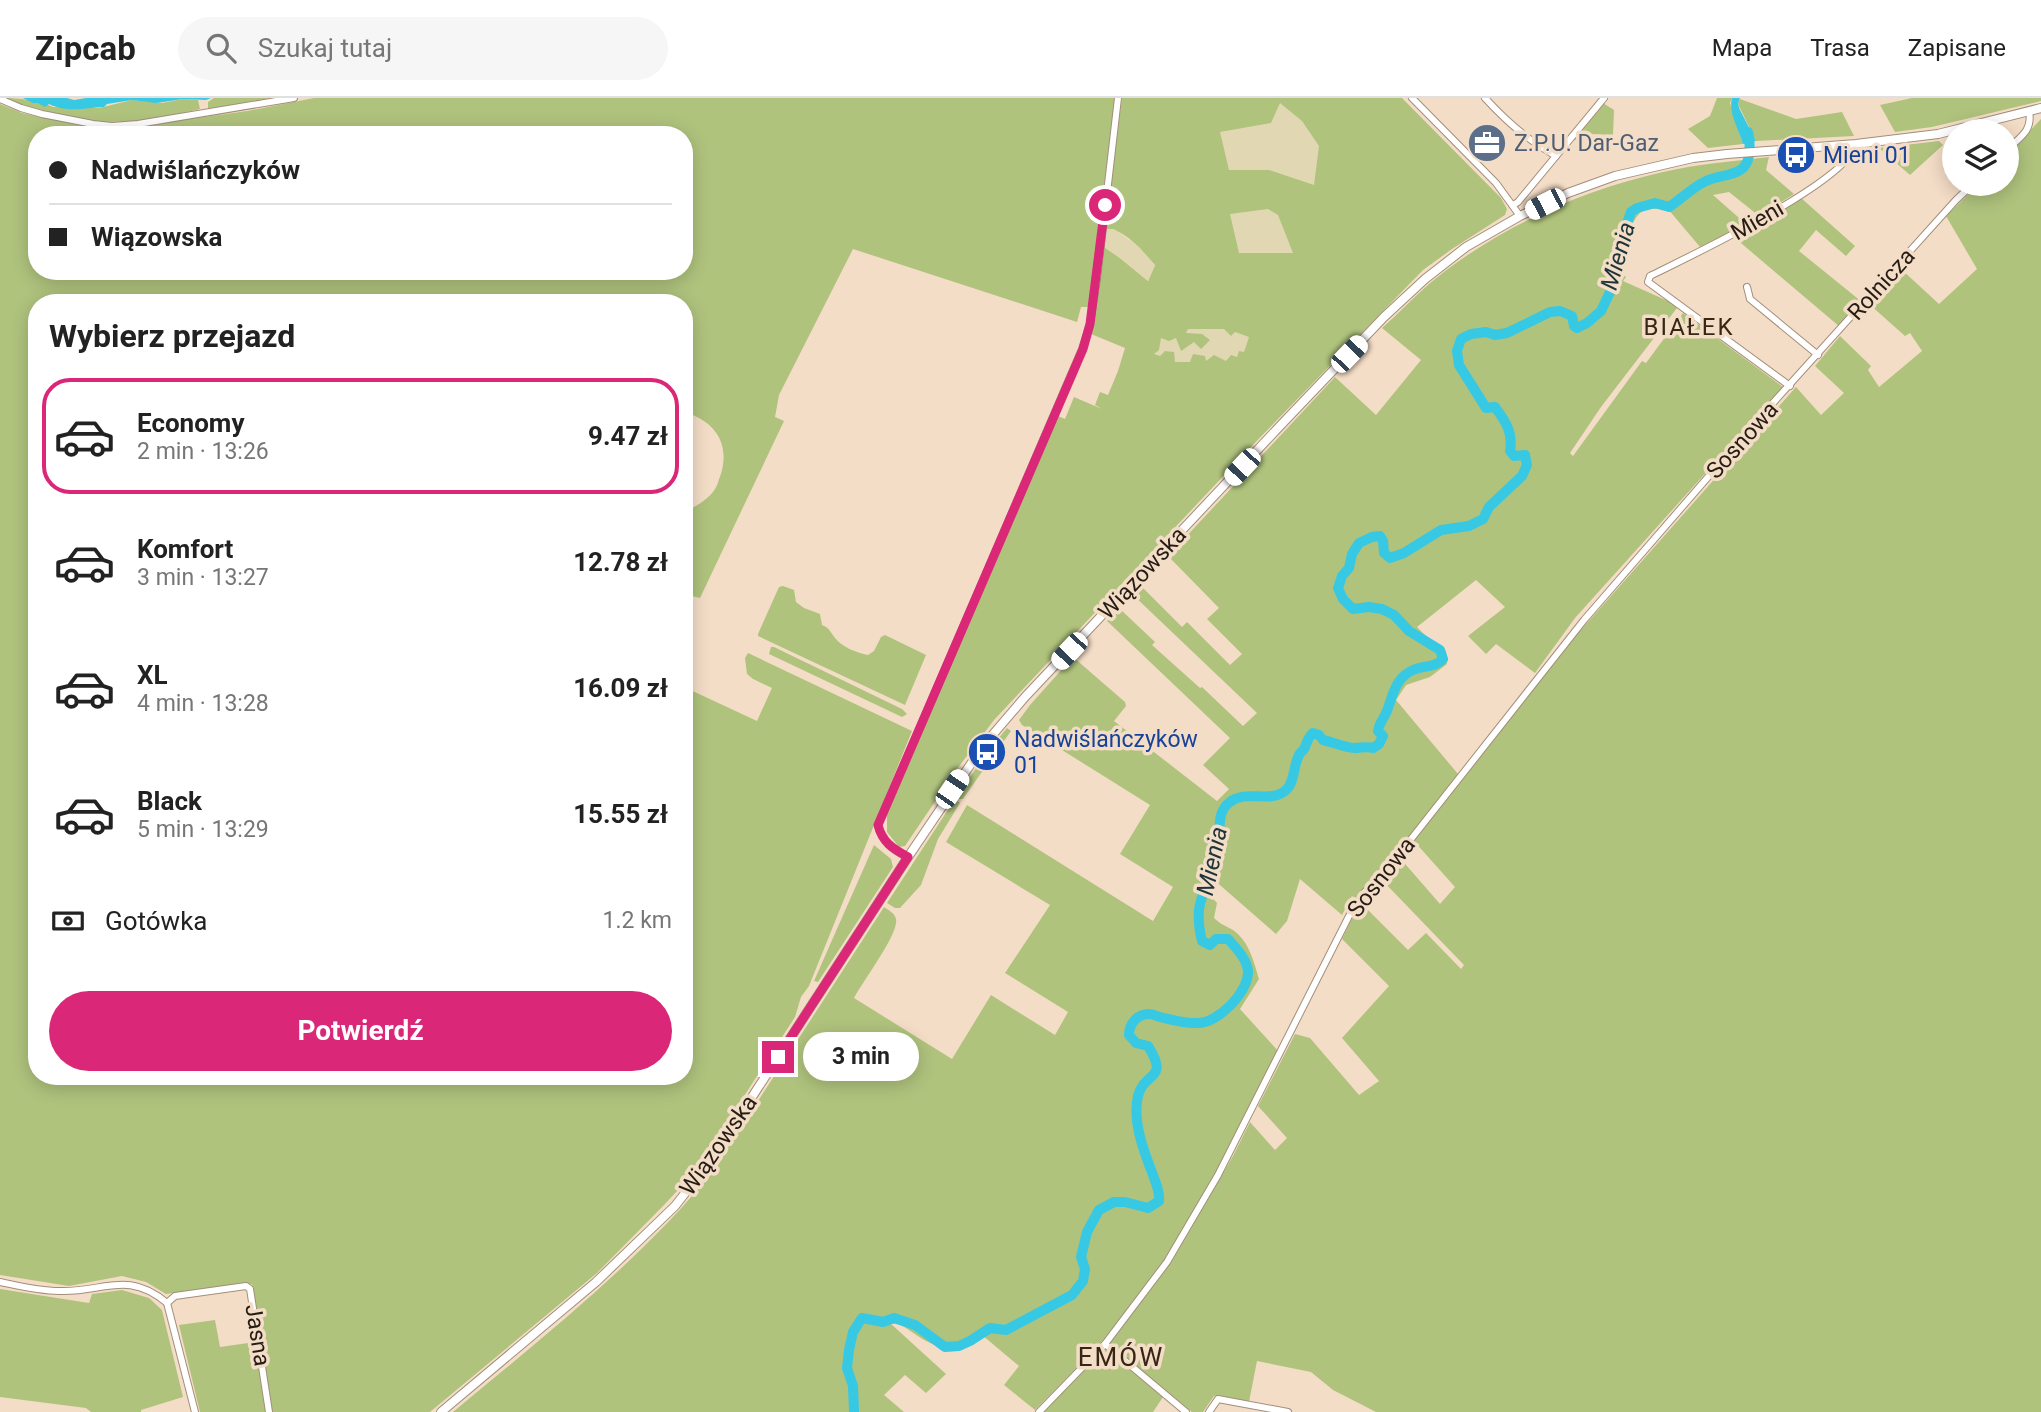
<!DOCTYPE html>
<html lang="pl">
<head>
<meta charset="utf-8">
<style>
  :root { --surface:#fff; --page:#f6f6f6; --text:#222; --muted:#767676; --line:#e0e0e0; --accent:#db2777 }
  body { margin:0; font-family:Roboto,sans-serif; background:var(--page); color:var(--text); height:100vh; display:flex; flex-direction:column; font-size:26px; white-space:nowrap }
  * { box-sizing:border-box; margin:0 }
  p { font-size:23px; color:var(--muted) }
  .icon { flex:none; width:38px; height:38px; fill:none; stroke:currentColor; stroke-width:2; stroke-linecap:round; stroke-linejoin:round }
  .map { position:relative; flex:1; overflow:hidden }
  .details { position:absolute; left:28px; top:196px; width:665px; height:791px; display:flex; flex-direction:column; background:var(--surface); border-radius:28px; box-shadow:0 4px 18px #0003 }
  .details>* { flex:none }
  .banner { position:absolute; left:28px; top:28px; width:665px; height:154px; border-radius:28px; box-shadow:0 4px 18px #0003; display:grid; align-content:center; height:154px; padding:0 21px; background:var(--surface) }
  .controls { position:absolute; left:1942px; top:21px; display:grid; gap:14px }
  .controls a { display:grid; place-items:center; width:77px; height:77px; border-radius:50%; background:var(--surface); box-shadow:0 4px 18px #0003; font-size:35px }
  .end { position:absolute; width:32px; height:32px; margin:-16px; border:9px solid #db2777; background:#fff; box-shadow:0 0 0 4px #fff }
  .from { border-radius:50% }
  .bubble { position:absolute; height:49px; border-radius:24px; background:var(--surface); box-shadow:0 4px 18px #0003; font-size:23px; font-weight:700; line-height:49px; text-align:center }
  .car { position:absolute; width:21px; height:42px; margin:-21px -10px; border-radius:9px; box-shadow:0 0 5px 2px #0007; background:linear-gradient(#fff 24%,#345 0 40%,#fff 0 76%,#345 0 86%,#fff 0) }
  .banner b { display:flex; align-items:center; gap:24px; height:66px; font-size:26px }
  .banner b+b { border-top:2px solid var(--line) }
  .banner i { width:18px; height:18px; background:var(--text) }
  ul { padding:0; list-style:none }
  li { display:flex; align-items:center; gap:21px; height:116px; margin:0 14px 10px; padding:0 7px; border:4px solid transparent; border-radius:28px }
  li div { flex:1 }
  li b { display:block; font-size:26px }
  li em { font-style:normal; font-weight:700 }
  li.on { border-color:var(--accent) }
  li>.icon { width:63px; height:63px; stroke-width:1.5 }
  h2 { padding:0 21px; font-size:32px; line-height:84px }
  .pay { display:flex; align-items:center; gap:18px; height:77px; padding:0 21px; font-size:26px }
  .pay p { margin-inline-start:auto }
  .button { display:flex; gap:14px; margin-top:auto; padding:14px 21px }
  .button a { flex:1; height:80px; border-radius:42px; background:var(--accent); color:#fff; font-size:28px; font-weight:700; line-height:80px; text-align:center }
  header { display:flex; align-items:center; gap:42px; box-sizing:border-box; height:98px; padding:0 35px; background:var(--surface); border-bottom:2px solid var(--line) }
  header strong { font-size:33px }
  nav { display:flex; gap:38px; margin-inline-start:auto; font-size:24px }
  .search { width:490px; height:63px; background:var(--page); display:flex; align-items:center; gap:18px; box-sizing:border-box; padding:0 24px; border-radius:38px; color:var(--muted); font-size:26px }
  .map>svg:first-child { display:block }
</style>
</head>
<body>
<header>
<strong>Zipcab</strong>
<div class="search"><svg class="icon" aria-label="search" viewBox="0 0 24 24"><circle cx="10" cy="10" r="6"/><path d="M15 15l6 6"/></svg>Szukaj tutaj</div>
<nav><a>Mapa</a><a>Trasa</a><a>Zapisane</a></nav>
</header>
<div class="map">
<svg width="2041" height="1314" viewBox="0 0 2041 1314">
  <rect width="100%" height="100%" fill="#f4ddc7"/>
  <g fill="#b0c37d" fill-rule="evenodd">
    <path d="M3,0C20,0 38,2 53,9L99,10L132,2L162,5L183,1L198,2L200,11L148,23L99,24L31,11Z"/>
    <polygon points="214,0 270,0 208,11 208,4"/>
    <path d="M314,0H1115L1089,209H1081L1077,224L853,151L779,297L775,319L784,323L700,500L692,498L684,502V414C695,409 708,402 715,391C718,387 719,380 721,376C730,345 715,323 684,314V205H275V203L271,205L266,201L267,197L264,196L262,203L258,205H37V978H684V589L757,623L772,590L753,581L747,576L745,560L748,555L912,633L809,888L801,899L795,919L710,1051L691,1078L664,1107L597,1175L430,1314H271L252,1186L166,1196L146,1184L122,1178L69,1188L0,1177V6L22,15L100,31L126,30L247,13ZM37,37H684V173H285L281,179L282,173H37Z"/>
    <path d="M1122,0H1402L1501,100L1507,111L1505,117L1452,151L1423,172L1245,355L994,622L957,671L905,748L899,749L887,734V717L1058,318L1065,321L1074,299L1102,311L1095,307L1100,294L1108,297L1118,273L1125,250L1091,236L1104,149L1120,160L1148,183L1155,167C1142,153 1125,130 1105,131Z"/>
    <polygon points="1717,0 1732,0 1730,5 1743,46 1708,50 1688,31 1710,18"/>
    <polygon points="1912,0 2041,0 2041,3 1932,29 1895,34 1880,7"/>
    <polygon points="1740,1 1796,21 1842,14 1854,38 1756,43 1738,6"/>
    <polygon points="1603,5 1614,12 1613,37 1591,36 1591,42 1572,42"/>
    <polygon points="2041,21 2041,1314 1376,1314 1333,1292 1311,1274 1257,1263 1249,1304 1214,1298 1203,1314 1192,1314 1109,1246 1170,1166 1233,1058 1250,1024 1275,1052 1287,1040 1258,1008 1295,936 1310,940 1359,997 1379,983 1342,940 1389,888 1342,841 1360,804 1408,852 1426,835 1461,871 1464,867 1381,781 1400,760 1440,806 1455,789 1413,742 1580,533 1796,289 1821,317 1844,295 1815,268 1840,238 1871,268 1868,272 1879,289 1922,253 1910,235 1905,238 1869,206 1901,171 1939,206 1977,171 1946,118 1979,86 2007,86 2007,57"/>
    <polygon points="1939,43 1943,47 1910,77 1879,50"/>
    <path d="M1769,59L1766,72L1794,96L1759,118L1729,94L1713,97L1746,126L1700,149L1668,111C1661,112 1651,110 1645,112C1628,118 1624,160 1621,176L1626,179L1623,183L1668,203L1677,210L1601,309L1570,355L1573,358L1642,263L1646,265L1683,215L1783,289L1575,520L1535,575L1496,546L1486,556L1468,538L1505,509L1476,482L1417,529L1426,538L1446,553L1447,566L1430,579L1406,587L1396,602L1458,676L1392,761L1355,800L1352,798L1342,817L1300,781L1287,823L1276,836L1213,781L1207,794L1217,805L1214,820C1220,826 1226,828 1233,832C1249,843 1254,864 1259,881L1240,911L1279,954L1225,1061L1165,1164L1099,1247L1035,1312L1004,1287L1019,1268L982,1237C977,1240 974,1245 969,1247C944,1261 916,1236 897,1224L890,1225L946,1276L926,1295L905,1277L884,1297L904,1314H453C514,1263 576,1214 633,1159C664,1129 695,1098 719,1063L884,809C888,812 895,815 896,821C899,836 862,884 854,900L952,961L991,897L1055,937L1068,914L1005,875L1050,807L946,744L967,707L1153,823L1173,789L1120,756L1150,707L1022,627L1019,622L1030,607L1073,559L1125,604L1126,608L1114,623L1217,703L1229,691L1203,667L1230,640L1107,523L1119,510L1155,544L1152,547L1200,590L1202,589L1243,628L1257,615L1132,496L1140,487L1182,529L1187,524L1230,567L1242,556L1207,521L1219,510L1168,458L1335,279L1376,317L1421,262L1382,230C1398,216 1413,200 1429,186C1493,132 1581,92 1663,74C1698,66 1734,63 1769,59Z"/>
    <polygon points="1800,99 1855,148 1846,158 1816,132 1799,153 1862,204 1840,229 1735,140"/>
    <path d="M783,488L794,492L796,504L804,510L820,516L822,527C830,530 830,534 835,540C842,549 857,555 868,557L874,553L881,539L885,537L926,557L905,607L758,538V536L779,489Z"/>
    <polygon points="771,549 774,549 902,611 907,616 902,619 769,556"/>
    <polygon points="1007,630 1011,633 991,661 984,658"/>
    <polygon points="981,663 988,665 963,701 959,701 956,699"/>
    <polygon points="955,701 960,705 938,741 921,787 900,810 895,810 887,805"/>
    <polygon points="874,747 891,761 893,769 818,884 814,883"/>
    <polygon points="0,1191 89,1205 92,1196 122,1192 149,1200 162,1212 183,1299 141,1312 141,1314 91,1314 86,1310 0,1299"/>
    <polygon points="215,1222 220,1249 255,1244 266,1314 200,1314 179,1227"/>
    <polygon points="1105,1251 1163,1299 1153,1314 1044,1314"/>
  </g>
  <g fill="#e1d8b3">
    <polygon points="1280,5 1302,23 1319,48 1314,87 1269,72 1229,72 1220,34 1271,25"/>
    <polygon points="1268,111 1278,117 1293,155 1239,155 1230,116"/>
    <polygon points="1105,131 1114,131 1139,149 1155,167 1148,183 1120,160 1104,149"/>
    <polygon points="1188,231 1224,231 1231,238 1235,234 1249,239 1244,254 1239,253 1237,259 1231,257 1226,263 1214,257 1206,263 1205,258 1193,256 1190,264 1175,264 1174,254 1165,253 1160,258 1154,256 1159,252 1161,240 1169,243 1176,240 1181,253 1194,244 1201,251 1210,242 1202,236 1186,235"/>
  </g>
  <g fill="#37c8e4">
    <path d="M23,0H67L74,2L86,0H211L206,2L183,1L156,5L132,2L107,6L104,9C85,10 68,15 49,6L45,9L38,5H33Z"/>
    <path d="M1732,0H1740L1738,6L1740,12L1756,43L1743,46C1739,31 1728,15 1732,0Z"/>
  </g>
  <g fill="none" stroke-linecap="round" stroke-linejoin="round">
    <path stroke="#37c8e4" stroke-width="10" d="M854,1314L853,1288L847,1270L849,1252L853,1234L862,1220L883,1224L894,1220L915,1227L945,1249L959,1248L970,1243L990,1230L1006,1232L1072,1197L1083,1183L1085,1171L1081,1159L1087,1134L1099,1112L1114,1104H1125L1148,1110L1159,1103C1160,1093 1156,1086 1153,1077C1144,1054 1132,1023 1138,998C1144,973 1170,983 1148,948L1136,945L1129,937C1129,926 1137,916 1149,916C1153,916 1156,918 1160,919C1172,922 1185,926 1198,925C1218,925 1249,894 1248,873C1247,861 1236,850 1228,841H1216L1210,847L1202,843C1199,831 1198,822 1199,811C1203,788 1217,767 1219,744C1220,730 1217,713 1230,704C1246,691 1271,706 1286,692C1295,684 1293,668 1299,657C1303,650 1302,656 1305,649C1308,642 1308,639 1313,635L1319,637L1323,642C1332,644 1346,650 1354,650C1362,650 1365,648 1373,650L1379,646L1383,638L1378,633C1379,625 1384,620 1387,613C1393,597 1395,580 1413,572C1424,567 1435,570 1443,561L1440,552L1409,533L1394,517L1382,511L1369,509L1353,511L1343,501L1338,490L1342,478L1349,470L1352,456L1359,445L1372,439L1380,438L1383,443L1384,455L1390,460L1404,455L1441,432L1469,428L1483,421L1489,409L1522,378L1527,367L1525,357L1514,358L1510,353C1513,334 1506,324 1495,309L1486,310L1459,267L1457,253L1461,241L1471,236L1486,234L1495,237L1507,235L1550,214L1560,213L1572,218L1574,228L1577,230L1587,225L1601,213L1610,194L1618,176L1619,148L1631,114L1637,110L1655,105L1669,109C1681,101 1693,89 1706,83C1722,75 1747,80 1749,56C1750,48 1750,42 1748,34"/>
    <g stroke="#a38e7a" stroke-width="8">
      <g id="minor">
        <polyline points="1412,0 1496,85 1520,118"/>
        <path d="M1485,0C1506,23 1528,43 1556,58"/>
        <polyline points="0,1 21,10 42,16 93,26 112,28 138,26 294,0"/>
        <path d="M2007,52C2020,39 2033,33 2029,13"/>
        <polyline points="1513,107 1518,104 1604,0"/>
        <polyline points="1747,189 1750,201 1818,257"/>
        <path d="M1790,288L1648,184L1650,178C1688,159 1848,84 1856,46"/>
        <path d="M908,759C893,751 882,744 878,727L1082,251L1090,226L1097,181L1118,0"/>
        <path d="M0,1184C19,1188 39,1193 59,1193C103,1195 127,1171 167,1205"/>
        <polyline points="167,1205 175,1198 246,1188 250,1191 269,1314"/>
        <polyline points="167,1205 195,1314"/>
        <polyline points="1105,1246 1186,1314"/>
        <polyline points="1039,1314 1105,1246 1167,1164 1218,1077 1349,818 1363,796 1393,764 1584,522 1754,326 1956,102 1973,86"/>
        <polyline points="1209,1314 1218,1301 1288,1314"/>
      </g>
    </g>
    <g stroke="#a38e7a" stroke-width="10">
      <polyline id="major" points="441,1314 596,1184 675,1108 711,1062 908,759 983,648 1025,599 1279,329 1384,219 1425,181 1466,149 1520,118 1568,95 1615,78 1693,60 1727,56 1856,46 1938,36 2041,10"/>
    </g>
    <use href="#minor" stroke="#fff" stroke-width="6"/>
    <use href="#major" stroke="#fff" stroke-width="8"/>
  </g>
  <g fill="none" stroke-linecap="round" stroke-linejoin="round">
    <path stroke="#db2777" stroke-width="9" d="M778,959L908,759C893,751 882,744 878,727L1083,251L1090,226L1105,107"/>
  </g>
  <defs>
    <g id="office-disc" transform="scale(2.0125)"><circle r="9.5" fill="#5c6f8a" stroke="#f4ddc7"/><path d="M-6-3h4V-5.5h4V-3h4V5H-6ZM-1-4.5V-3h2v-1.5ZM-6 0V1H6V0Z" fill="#fff"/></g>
    <g id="bus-disc" transform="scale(2.0125)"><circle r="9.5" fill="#1a4fb4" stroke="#f4ddc7"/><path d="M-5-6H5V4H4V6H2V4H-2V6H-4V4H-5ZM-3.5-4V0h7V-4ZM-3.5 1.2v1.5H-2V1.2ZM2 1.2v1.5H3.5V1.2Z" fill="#fff"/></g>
  </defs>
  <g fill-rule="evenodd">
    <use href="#office-disc" x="1487" y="45"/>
    <use href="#bus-disc" x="1796" y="57"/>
    <use href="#bus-disc" x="987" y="654"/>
  </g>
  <g text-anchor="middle" stroke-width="7" stroke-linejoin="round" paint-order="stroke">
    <g font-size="23" fill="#4e5e75" stroke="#f4ddc7" text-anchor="start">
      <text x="1514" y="53">Z.P.U. Dar-Gaz</text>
    </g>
    <g font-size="23" fill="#164399" stroke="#f4ddc7" text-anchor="start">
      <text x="1823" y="65">Mieni 01</text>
      <text x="1014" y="649">Nadwiślańczyków<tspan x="1014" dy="26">01</tspan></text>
    </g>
    <g font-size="23" fill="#251c14" stroke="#f4ddc7">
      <text transform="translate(1757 122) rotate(-30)" y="8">Mieni</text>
      <text transform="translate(1881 186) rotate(-48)" y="8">Rolnicza</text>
      <text transform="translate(1742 342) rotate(-48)" y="8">Sosnowa</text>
      <text transform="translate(1142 475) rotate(-47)" y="8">Wiązowska</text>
      <text transform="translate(1381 779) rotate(-52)" y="8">Sosnowa</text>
      <text transform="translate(718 1047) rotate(-55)" y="8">Wiązowska</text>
      <text transform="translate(258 1237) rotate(81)" y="8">Jasna</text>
    </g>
    <g font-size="24" font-style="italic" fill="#1d343a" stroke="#f4ddc7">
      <text transform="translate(1618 158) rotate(-74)" y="8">Mienia</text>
      <text transform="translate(1212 763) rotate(-78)" y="8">Mienia</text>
    </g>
    <g font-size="24" letter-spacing="2" fill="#372614" stroke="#f4ddc7">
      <text x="1689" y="237">BIAŁEK</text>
    </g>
    <g font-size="26" letter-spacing="2" fill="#372614" stroke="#f4ddc7">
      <text x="1121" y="1268">EMÓW</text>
    </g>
  </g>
</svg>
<div class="controls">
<a><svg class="icon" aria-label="layers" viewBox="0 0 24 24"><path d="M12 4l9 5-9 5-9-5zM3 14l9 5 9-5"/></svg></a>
</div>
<i class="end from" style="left:1105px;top:107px"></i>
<i class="end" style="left:778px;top:959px"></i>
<div class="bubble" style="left:803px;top:934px;width:116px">3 min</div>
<i class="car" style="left:1545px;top:106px;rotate:243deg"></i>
<i class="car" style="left:1349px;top:256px;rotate:44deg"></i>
<i class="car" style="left:1242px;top:369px;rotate:223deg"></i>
<i class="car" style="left:1069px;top:553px;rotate:223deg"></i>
<i class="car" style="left:952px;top:691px;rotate:34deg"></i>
<div class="banner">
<b><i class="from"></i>Nadwiślańczyków</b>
<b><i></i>Wiązowska</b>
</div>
<section class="details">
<h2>Wybierz przejazd</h2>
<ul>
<li class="on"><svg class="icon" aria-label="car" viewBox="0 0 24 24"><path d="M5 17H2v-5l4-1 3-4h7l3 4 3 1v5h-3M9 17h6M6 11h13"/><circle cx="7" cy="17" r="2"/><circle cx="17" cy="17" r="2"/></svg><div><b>Economy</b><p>2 min · 13:26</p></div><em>9.47 zł</em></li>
<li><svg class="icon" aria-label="car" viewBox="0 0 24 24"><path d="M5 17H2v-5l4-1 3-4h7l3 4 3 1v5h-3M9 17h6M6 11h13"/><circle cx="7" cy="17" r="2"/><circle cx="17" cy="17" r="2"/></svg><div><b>Komfort</b><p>3 min · 13:27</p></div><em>12.78 zł</em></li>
<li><svg class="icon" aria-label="car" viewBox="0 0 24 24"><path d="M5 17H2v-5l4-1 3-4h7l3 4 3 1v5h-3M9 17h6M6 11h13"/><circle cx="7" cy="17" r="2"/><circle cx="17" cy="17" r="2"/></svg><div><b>XL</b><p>4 min · 13:28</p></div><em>16.09 zł</em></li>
<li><svg class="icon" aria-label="car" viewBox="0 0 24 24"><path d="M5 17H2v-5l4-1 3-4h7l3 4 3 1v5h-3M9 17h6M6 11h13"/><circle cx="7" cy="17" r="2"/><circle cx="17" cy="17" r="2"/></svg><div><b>Black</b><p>5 min · 13:29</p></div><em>15.55 zł</em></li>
</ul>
<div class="pay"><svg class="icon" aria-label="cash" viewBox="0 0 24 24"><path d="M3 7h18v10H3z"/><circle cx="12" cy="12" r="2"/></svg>Gotówka<p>1.2 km</p></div>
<div class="button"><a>Potwierdź</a></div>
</section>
</div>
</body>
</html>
